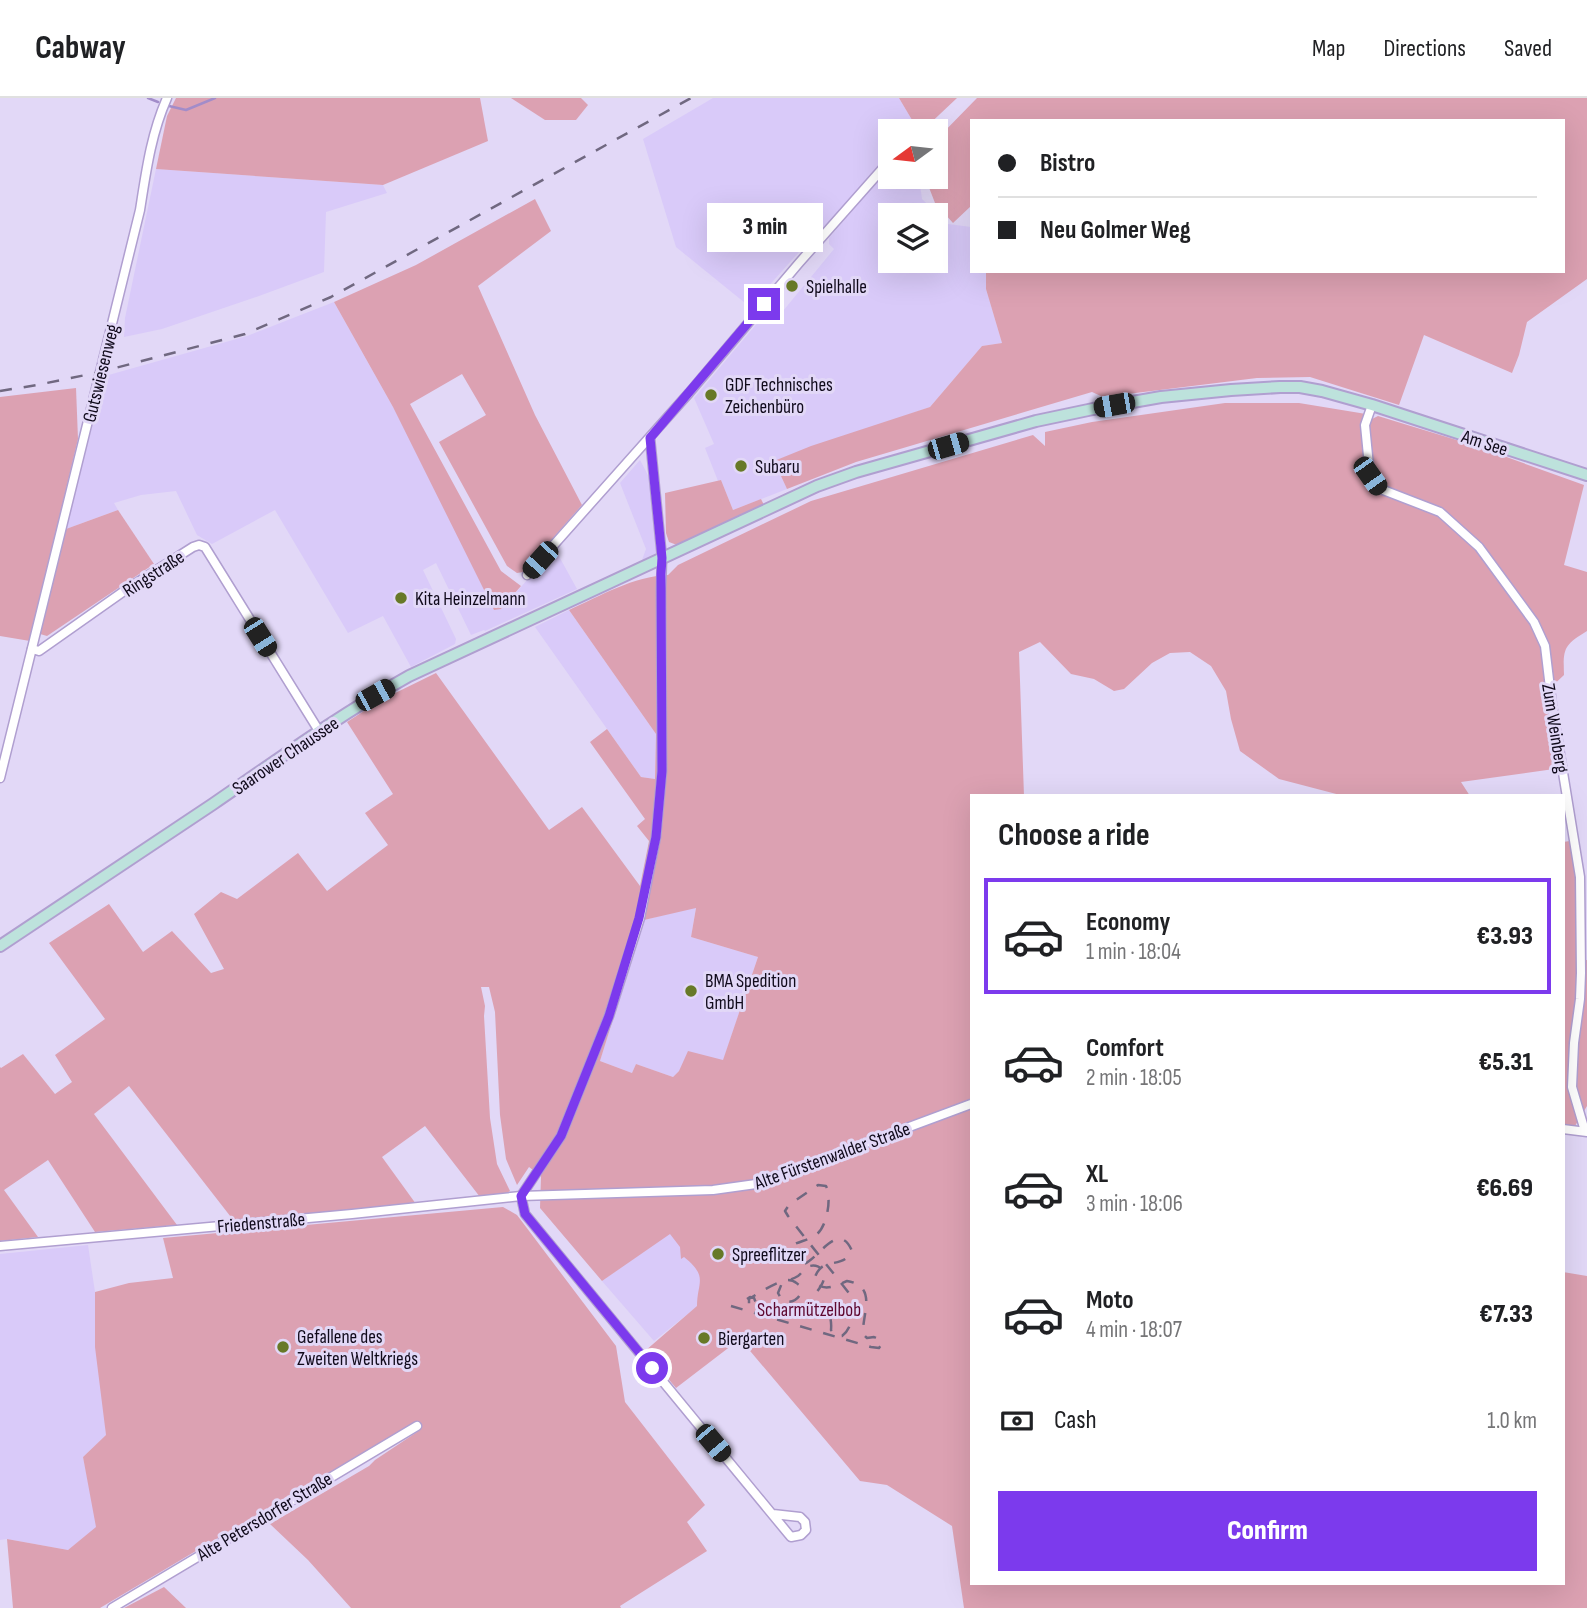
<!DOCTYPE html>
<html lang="en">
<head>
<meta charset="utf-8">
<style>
  :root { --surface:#fff; --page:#f6f6f6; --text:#202124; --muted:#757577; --line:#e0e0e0; --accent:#7c3aed }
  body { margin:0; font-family:"Sofia Sans Condensed",sans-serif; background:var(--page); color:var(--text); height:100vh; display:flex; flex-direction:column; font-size:26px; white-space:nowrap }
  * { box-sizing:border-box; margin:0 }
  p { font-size:23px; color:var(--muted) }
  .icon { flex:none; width:38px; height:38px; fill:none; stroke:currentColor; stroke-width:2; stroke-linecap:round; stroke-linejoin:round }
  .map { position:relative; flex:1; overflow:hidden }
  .panel { position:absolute; left:970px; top:696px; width:595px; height:791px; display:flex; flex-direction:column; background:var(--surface); border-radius:0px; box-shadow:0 7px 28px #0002 }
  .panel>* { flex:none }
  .top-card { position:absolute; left:970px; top:21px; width:595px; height:154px; border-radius:0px; box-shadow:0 7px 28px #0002; display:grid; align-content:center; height:154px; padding:0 28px; background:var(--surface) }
  .needle { width:46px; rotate:255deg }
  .controls { position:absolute; left:878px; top:21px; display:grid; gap:14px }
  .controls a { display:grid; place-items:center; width:70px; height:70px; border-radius:0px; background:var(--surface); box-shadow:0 7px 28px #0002; font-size:35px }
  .end { position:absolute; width:32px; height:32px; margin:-16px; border:9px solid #7c3aed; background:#fff; box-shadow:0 0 0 4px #fff }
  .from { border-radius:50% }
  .bubble { position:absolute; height:49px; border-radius:0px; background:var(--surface); box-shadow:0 7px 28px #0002; font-size:23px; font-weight:800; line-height:49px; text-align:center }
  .car { position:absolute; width:21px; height:42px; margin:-21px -10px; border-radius:9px; box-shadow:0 0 5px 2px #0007; background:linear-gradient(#222 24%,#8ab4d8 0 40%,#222 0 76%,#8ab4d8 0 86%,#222 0) }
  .top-card b { display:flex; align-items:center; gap:24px; height:66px; font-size:26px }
  .top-card b+b { border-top:2px solid var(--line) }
  .top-card i { width:18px; height:18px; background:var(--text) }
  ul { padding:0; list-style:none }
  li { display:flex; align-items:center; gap:21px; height:116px; margin:0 14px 10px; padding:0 14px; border:4px solid transparent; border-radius:0px }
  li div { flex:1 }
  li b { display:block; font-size:26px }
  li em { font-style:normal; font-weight:800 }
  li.selected { border-color:var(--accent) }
  li>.icon { width:63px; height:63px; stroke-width:1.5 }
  h2 { padding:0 28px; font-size:32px; line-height:84px }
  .pay { display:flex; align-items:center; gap:18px; height:77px; padding:0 28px; font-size:26px }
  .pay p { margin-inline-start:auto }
  .button { display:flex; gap:14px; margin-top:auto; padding:14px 28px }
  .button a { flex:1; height:80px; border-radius:0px; background:var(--accent); color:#fff; font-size:28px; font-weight:800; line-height:80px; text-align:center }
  header { display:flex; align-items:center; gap:42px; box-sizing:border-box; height:98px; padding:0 35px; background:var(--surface); border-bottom:2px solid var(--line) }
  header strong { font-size:33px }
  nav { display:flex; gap:38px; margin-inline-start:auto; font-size:24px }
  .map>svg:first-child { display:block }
</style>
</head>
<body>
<header>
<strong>Cabway</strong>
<nav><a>Map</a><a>Directions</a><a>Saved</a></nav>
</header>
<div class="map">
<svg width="1587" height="1510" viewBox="0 0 1587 1510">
  <rect width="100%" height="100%" fill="#e2d8f7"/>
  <g fill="#d9caf9" fill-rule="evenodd">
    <polygon points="713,0 899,0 915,27 911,33 891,33 891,56 810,148 807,145 750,209 676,149 643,41"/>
    <path d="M891,68V79H919L922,101L948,126L971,129V173H986V191L1002,245L982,248L930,309L774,363L787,391L733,412L721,382L718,383L705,350L714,346L694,300L774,205L783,213L834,151L829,146V140ZM891,117H936V163H891Z"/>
    <polygon points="156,71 383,87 387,95 326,114 324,174 259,198 162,231 124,239 125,220"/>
    <polygon points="334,204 393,309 501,511 555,451 577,491 485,533 484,532 471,537 436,465 423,472 456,541 455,546 411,569 383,518 348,535 275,412 212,446 197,437 176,393 141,397 114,405 118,412 66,431 105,278 247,238"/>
    <polygon points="640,362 650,381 654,418 656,455 642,462 646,451 620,385"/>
    <polygon points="569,512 656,636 655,681 641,679 535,529"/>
    <polygon points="696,809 691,839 758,859 723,963 679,973 673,979 636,966 632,975 600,963 644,822"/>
    <polygon points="702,1112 755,1162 654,1243 602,1183"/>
    <polygon points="88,1147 95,1194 106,1337 83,1359 97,1429 68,1452 7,1441 0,1442 0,1156"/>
  </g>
  <g fill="#dca1b2" fill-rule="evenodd">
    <polygon points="176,0 480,0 488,43 383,87 156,71 167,18"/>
    <polygon points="511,0 581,0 588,7 576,22 545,22"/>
    <polygon points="899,0 957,0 922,33 911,33 915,27"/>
    <polygon points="977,0 1587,0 1587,181 1527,224 1519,257 1512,275 1424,237 1399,307 1310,279 1257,280 1103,299 1092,294 856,364 787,391 774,363 811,348 930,309 982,248 1002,245 986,191 986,173 1563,173 1563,23 971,23 971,108 953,125 935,105 925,79 936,79 936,42"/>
    <polygon points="535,101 551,133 478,188 535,317 582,407 523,474 517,475 507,468 439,344 486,317 462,276 410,306 501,473 521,488 501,511 494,512 393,309 334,204 416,167"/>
    <polygon points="76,290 78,341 30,543 0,538 0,299"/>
    <path d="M1225,305H1299L1366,316V324L1378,318L1473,347L1584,387L1564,467L1587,474V533C1564,547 1563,550 1564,577L1546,594L1554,671L1461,684L1470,698H1344L1279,681L1240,653L1231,621L1226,593L1211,568L1190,554L1170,555L1152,565L1124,591L1114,593L1094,581L1071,576L1040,544L1019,554L1024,698H971V1486H1563V1174L1587,1178V1510H964L952,1428L887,1387L860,1383L740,1241L676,1290L645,1253L697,1208C697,1184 709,1179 684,1159L681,1161L680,1149L670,1136L602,1183L540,1110L541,1078L529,1069L517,1087L506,1061L500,1017L495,914L489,889H481L485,908L484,918L490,1020L497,1066L510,1093L505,1096L480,1099L425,1028L382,1059L416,1106L234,1123L129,988L94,1016L177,1127L95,1134L48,1062L4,1092L38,1139L0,1143V969L1,970L23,956L55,996L72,984L55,957L105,921L49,845L109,806L143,854L172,833L211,875L224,871L194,816L221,794L237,801L298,755L327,793L388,747L365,715L393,696L347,624L381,602L436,575L549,732L582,709L640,788L649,743L637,728L645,721L590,644L607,631L641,679L655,681L656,636L569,512C600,498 634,478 668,477L678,467L811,403L1033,337L1045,348V334L1092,324ZM696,810L691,839L758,859L723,962L688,953L679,973L673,979L636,966L632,975L600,963L644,822Z"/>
    <polygon points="721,382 733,412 761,401 764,407 677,447 669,444 666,435 665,395"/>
    <polygon points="118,412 154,466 47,538 40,536 66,431"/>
    <polygon points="1570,743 1577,793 1579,863 1587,862 1587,1008 1575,1028 1563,1026 1563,744"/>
    <polygon points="503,1109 517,1117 616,1248 625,1304 705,1407 687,1424 707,1453 620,1508 621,1510 351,1510 308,1462 270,1426 369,1368 375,1362 420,1332 401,1334 211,1444 100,1510 13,1510 7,1441 68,1452 96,1429 83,1359 106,1337 95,1249 95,1194 129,1185 173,1180 163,1140"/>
    <polygon points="164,1489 186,1510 124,1510"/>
  </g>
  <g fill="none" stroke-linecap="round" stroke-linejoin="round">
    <g stroke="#a28cc9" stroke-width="2.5">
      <polyline points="148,0 158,4"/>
      <polyline points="169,8 186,12 215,0"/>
    </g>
    <g stroke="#b09fd0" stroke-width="11">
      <g id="minor">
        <polyline points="1372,307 1365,327 1370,378 1378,390 1440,414 1479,449 1534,524 1545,548 1552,607 1580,779 1581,875 1580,901 1574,945 1572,989 1585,1033"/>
        <polyline points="650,340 662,460 661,491 662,673 656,739 640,820 609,918 561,1038 521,1098 525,1116 786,1433 791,1439 801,1437 806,1432 805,1424 800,1419 773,1416"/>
        <polyline points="527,477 689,295 799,165 891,61"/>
        <polyline points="32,551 39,553 127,491 193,449 199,447 205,449 319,633"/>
        <path d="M0,680L140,112C146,74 151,36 167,0"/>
        <polyline points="1563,1031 1587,1034"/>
        <polyline points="0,1148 352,1116 521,1098 713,1092 756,1086 971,1006"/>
        <polyline points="112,1510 417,1328"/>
      </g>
    </g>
    <g stroke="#b09fd0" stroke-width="14">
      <path id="secondary" d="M0,848C71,801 142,754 213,706C277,662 341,616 409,578L817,388L856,374L1036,323L1093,311L1161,299L1231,292L1280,289H1300L1322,293L1372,307L1587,377"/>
    </g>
    <use href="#minor" stroke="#fff" stroke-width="8"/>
    <use href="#secondary" stroke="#bde2dc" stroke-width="10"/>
    <g stroke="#706880" stroke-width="2.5" stroke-dasharray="12 12" stroke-linecap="butt">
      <polyline points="0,293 37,287 100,274 245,236 331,199 691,0"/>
      <path d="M731,1208L871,1249L879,1250L882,1246L880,1242L874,1239L867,1240L863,1236C862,1216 878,1188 847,1183C835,1188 822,1195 814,1182C822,1155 841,1174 852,1153C839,1122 819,1160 804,1166C799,1167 798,1166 793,1165C788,1159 788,1155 791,1148C799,1143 810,1142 817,1136C827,1128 832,1100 826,1088L818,1087L789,1107L785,1113L788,1118C809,1145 831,1172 852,1199C852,1214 854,1229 842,1238L835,1237L831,1232C832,1219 829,1212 816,1207V1195C819,1191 824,1185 824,1179C825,1170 815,1165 807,1169C804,1171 801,1176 798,1178C793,1181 787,1183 782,1185L778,1195L782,1202C790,1206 797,1203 801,1195L799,1187C795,1184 794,1182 788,1182C779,1182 757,1196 749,1201V1207L754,1208L756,1205L754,1200L750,1199L747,1201"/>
    </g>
  </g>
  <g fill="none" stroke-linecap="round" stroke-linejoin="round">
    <polyline stroke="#7c3aed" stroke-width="9" points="652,1270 525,1116 521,1098 561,1038 609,918 639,820 656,739 662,673 661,476 662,460 650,340 764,206"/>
  </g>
  <g fill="#677927" stroke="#e2d8f7" stroke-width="2.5">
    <circle cx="792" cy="188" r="7"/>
    <circle cx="711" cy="297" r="7"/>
    <circle cx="741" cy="368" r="7"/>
    <circle cx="401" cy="500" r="7"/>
    <circle cx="691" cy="893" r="7"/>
    <circle cx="718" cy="1156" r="7"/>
    <circle cx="704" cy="1240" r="7"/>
    <circle cx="283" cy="1249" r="7"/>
  </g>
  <g text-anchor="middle" stroke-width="6" stroke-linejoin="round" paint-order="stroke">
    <g font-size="19" fill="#100a1b" stroke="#e2d8f7" text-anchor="start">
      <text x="806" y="195">Spielhalle</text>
      <text x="725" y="293">GDF Technisches<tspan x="725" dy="22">Zeichenbüro</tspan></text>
      <text x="755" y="375">Subaru</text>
      <text x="415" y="507">Kita Heinzelmann</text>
      <text x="705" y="889">BMA Spedition<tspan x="705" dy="22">GmbH</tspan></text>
      <text x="732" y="1163">Spreeflitzer</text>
      <text x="297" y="1245">Gefallene des<tspan x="297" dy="22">Zweiten Weltkriegs</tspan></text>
      <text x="718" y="1247">Biergarten</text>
    </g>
    <g font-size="19" fill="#100a1b" stroke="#e2d8f7">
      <text transform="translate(100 275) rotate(-76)" y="7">Gutswiesenweg</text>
      <text transform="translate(1485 344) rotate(18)" y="7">Am See</text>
      <text transform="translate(153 475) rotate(-33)" y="7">Ringstraße</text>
      <text transform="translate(1556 630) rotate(81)" y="7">Zum Weinberg</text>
      <text transform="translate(285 657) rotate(-34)" y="7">Saarower Chaussee</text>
      <text transform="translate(832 1057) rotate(-20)" y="7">Alte Fürstenwalder Straße</text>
      <text transform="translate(261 1124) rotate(-5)" y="7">Friedenstraße</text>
      <text transform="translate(264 1418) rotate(-31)" y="7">Alte Petersdorfer Straße</text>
    </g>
    <g font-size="19" fill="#5d062e" stroke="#e2d8f7">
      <text x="809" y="1218">Scharmützelbob</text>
    </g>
  </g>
</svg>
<div class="controls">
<a><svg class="needle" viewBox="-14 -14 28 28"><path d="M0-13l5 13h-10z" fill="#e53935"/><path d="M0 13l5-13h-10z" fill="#757577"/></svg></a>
<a><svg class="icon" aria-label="layers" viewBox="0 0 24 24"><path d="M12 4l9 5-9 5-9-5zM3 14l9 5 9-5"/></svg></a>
</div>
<i class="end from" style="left:652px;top:1270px"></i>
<i class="end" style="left:764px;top:206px"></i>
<div class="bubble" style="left:707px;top:105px;width:116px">3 min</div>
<i class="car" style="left:1114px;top:307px;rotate:260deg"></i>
<i class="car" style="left:948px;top:348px;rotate:74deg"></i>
<i class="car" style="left:1370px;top:378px;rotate:145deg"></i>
<i class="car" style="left:540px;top:462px;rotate:222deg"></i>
<i class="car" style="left:260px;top:539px;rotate:148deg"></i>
<i class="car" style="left:375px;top:597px;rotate:61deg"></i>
<i class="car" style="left:713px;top:1345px;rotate:140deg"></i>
<div class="top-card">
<b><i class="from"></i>Bistro</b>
<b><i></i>Neu Golmer Weg</b>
</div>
<section class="panel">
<h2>Choose a ride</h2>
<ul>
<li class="selected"><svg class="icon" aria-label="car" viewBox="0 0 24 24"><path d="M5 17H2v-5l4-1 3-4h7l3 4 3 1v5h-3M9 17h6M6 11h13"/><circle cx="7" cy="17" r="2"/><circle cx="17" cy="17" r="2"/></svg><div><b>Economy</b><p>1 min · 18:04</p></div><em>€3.93</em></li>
<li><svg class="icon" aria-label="car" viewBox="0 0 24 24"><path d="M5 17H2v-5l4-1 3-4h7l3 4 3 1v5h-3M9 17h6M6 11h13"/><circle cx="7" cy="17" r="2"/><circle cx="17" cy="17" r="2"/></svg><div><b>Comfort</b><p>2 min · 18:05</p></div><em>€5.31</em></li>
<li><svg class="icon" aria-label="car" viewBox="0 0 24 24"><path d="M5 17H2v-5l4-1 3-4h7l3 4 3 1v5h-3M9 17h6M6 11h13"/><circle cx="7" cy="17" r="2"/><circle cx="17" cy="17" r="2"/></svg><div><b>XL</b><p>3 min · 18:06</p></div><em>€6.69</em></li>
<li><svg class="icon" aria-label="car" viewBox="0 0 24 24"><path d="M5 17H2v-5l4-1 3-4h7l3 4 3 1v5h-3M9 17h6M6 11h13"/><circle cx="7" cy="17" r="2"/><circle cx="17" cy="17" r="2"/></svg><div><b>Moto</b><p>4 min · 18:07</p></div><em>€7.33</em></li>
</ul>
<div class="pay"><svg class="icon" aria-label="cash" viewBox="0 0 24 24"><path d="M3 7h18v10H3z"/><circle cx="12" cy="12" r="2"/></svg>Cash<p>1.0 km</p></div>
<div class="button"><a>Confirm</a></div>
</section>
</div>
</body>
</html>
